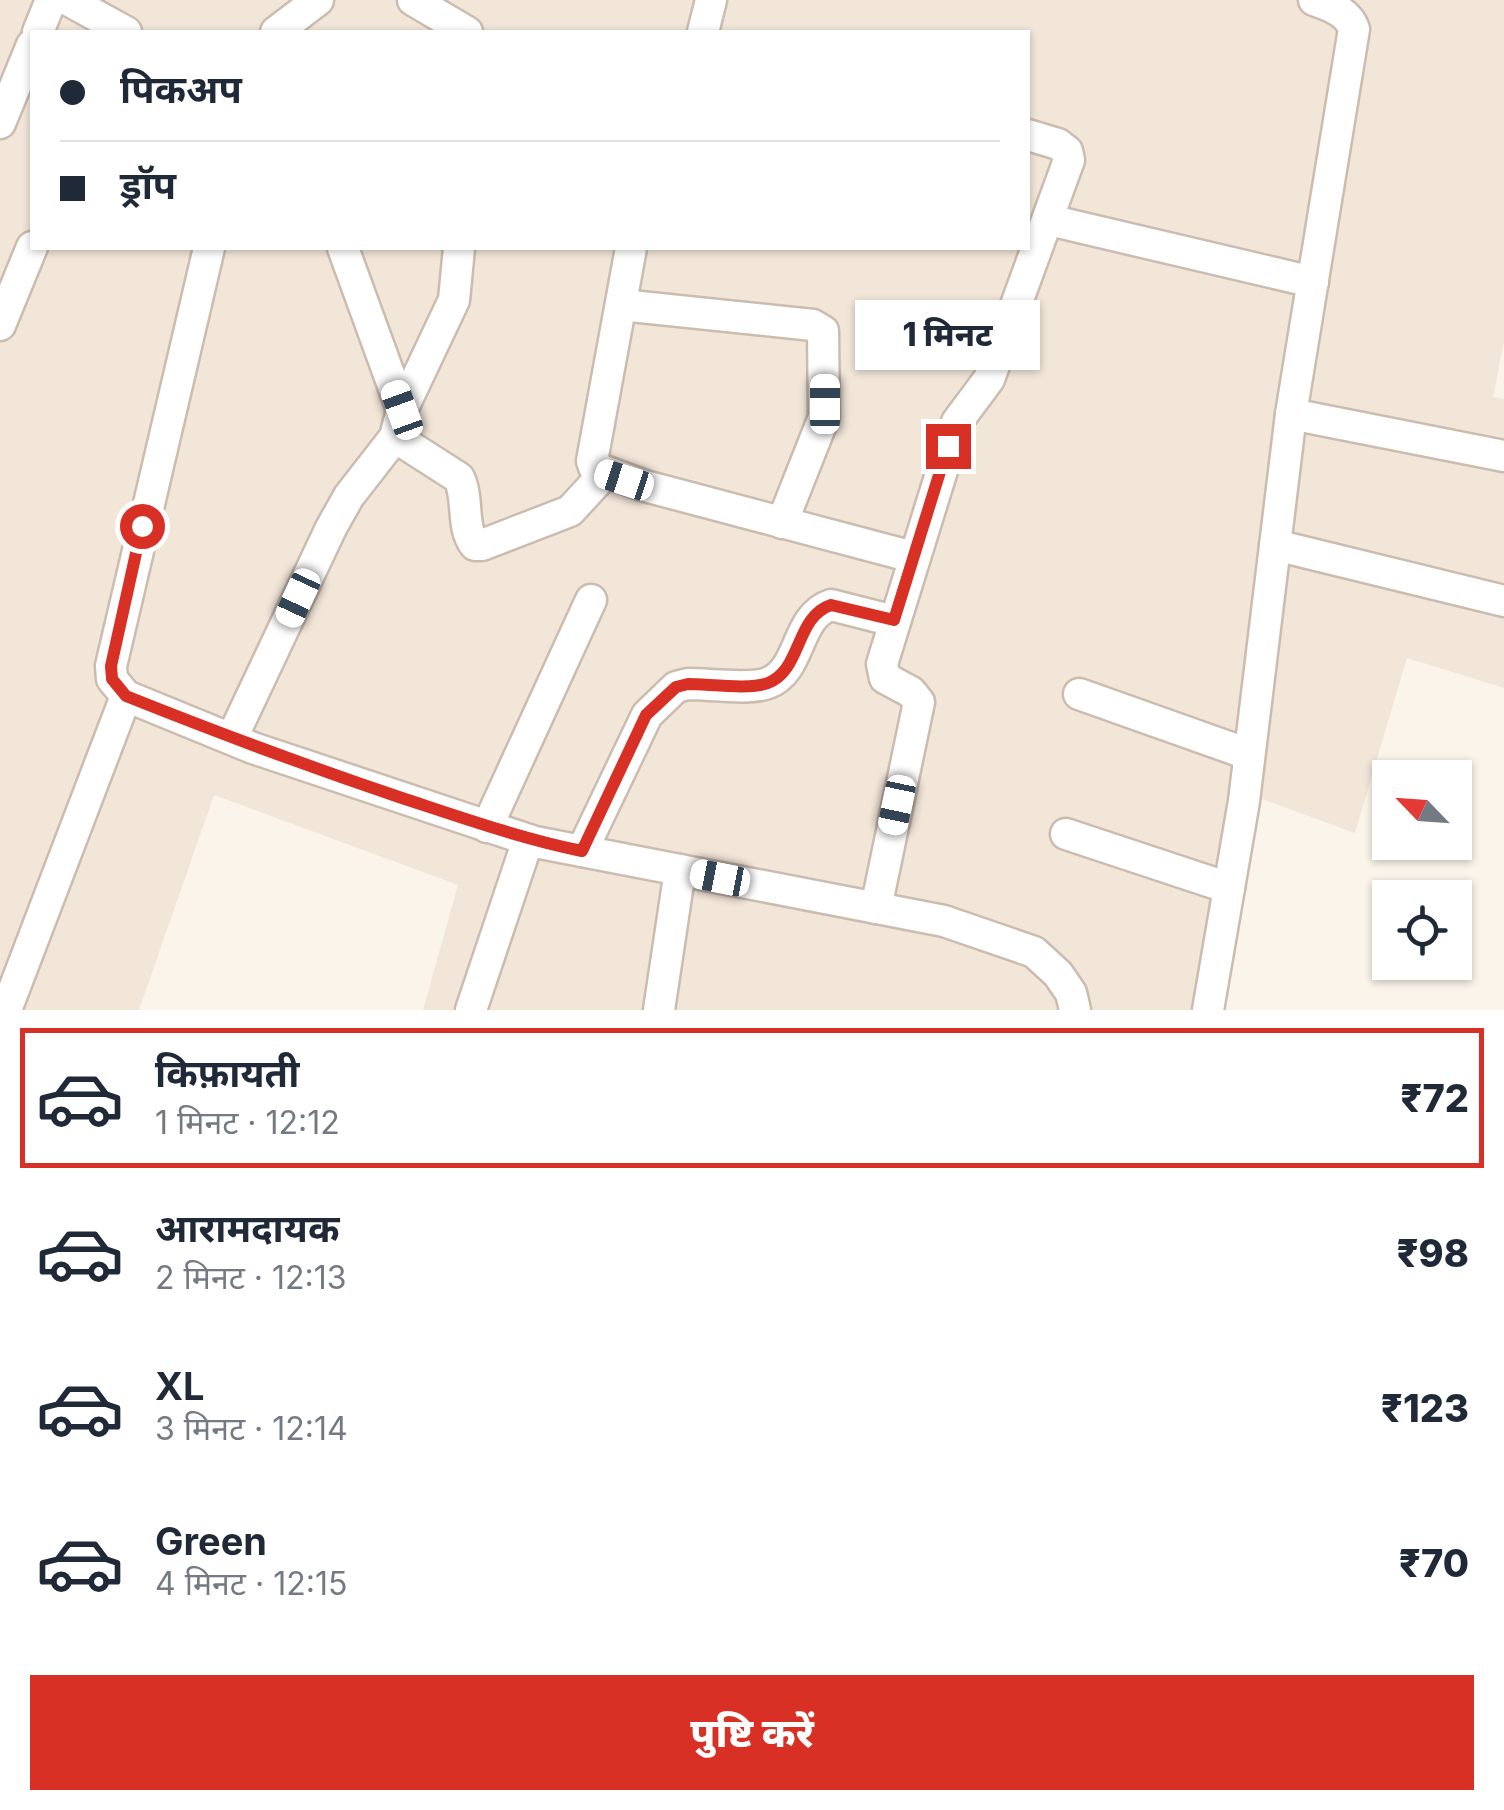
<!DOCTYPE html>
<html lang="hi">
<head>
<meta charset="utf-8">
<style>
  :root { --surface:#fff; --page:#f2f2f3; --text:#1f2937; --muted:#747a83; --line:#e0e1e3; --accent:#d93025 }
  body { margin:0; font-family:Inter,"Noto Sans Devanagari",sans-serif; background:var(--page); color:var(--text); height:100vh; display:flex; flex-direction:column; font-size:38px; white-space:nowrap }
  * { box-sizing:border-box; margin:0 }
  p { font-size:32px; color:var(--muted) }
  .icon { flex:none; width:55px; height:55px; fill:none; stroke:currentColor; stroke-width:2; stroke-linecap:round; stroke-linejoin:round }
  .map { position:relative; height:1010px; overflow:hidden }
  .panel { display:flex; flex-direction:column; background:var(--surface); flex:1 }
  .panel>* { flex:none }
  .top-card { position:absolute; left:30px; top:30px; width:1000px; height:220px; border-radius:0px; box-shadow:0 2px 8px #0004; display:grid; align-content:center; height:220px; padding:0 30px; background:var(--surface) }
  .needle { width:65px; rotate:295deg }
  .fabs { position:absolute; left:1372px; top:760px; display:grid; gap:20px }
  .fabs a { display:grid; place-items:center; width:100px; height:100px; border-radius:0px; background:var(--surface); box-shadow:0 2px 8px #0004; font-size:50px }
  .end { position:absolute; width:45px; height:45px; margin:-22px; border:12px solid #d93025; background:#fff; box-shadow:0 0 0 5px #fff }
  .from { border-radius:50% }
  .bubble { position:absolute; height:70px; border-radius:0px; background:var(--surface); box-shadow:0 2px 8px #0004; font-size:32px; font-weight:800; line-height:70px; text-align:center }
  .car { position:absolute; width:30px; height:60px; margin:-30px -15px; border-radius:12px; box-shadow:0 0 8px 2px #0007; background:linear-gradient(#fff 24%,#345 0 40%,#fff 0 76%,#345 0 86%,#fff 0) }
  .top-card b { display:flex; align-items:center; gap:35px; height:95px; font-size:38px }
  .top-card b+b { border-top:2px solid var(--line) }
  .top-card i { width:25px; height:25px; background:var(--text) }
  ul { padding:18px 0 0; list-style:none }
  li { display:flex; align-items:center; gap:30px; height:140px; margin:0 20px 15px; padding:0 10px; border:5px solid transparent; border-radius:0px }
  li div { flex:1 }
  li b { display:block; font-size:38px }
  li em { font-style:normal; font-weight:800 }
  li.current { border-color:var(--accent) }
  li>.icon { width:90px; height:90px; stroke-width:1.5 }
  .button { display:flex; gap:20px; margin-top:auto; padding:20px 30px }
  .button a { flex:1; height:115px; border-radius:0px; background:var(--accent); color:#fff; font-size:40px; font-weight:800; line-height:115px; text-align:center }
  .map>svg:first-child { display:block }
</style>
</head>
<body>
<div class="map">
<svg width="1504" height="1010" viewBox="0 0 1504 1010">
  <rect width="100%" height="100%" fill="#fbf4ea"/>
  <path fill="#f2e6d9" fill-rule="evenodd" d="M0,0H1504V341L1493,397L1504,399V688L1407,658L1355,833L1240,791L1209,1010H423L458,885L214,795L139,1010H0ZM32,32H1028V248H32Z"/>
  <g fill="none" stroke-linecap="round" stroke-linejoin="round">
    <g stroke="#ccbcb0" stroke-width="35">
      <g id="minor">
        <polyline points="68,0 126,32"/>
        <polyline points="413,0 467,32"/>
        <polyline points="38,32 51,0"/>
        <polyline points="276,32 318,0"/>
        <polyline points="703,32 711,0"/>
        <polyline points="0,123 32,45"/>
        <polyline points="1049,220 1313,282"/>
        <polyline points="209,248 111,666 112,679 126,696 253,748 535,842 944,921 1034,952 1058,974 1071,993 1075,1010"/>
        <polyline points="343,248 402,410"/>
        <polyline points="631,248 592,461 594,467 645,486 913,557"/>
        <polyline points="621,305 813,325 823,331 824,417 782,523"/>
        <polyline points="0,325 32,247"/>
        <polyline points="1291,414 1504,456"/>
        <path d="M395,437L459,478C469,498 461,528 475,545H482L570,511L605,473"/>
        <polyline points="1275,545 1504,601"/>
        <polyline points="1079,694 1248,754"/>
        <polyline points="232,738 331,528 349,496 395,437 402,410 454,300 459,248"/>
        <polyline points="487,827 591,600"/>
        <polyline points="1066,834 1229,888"/>
        <path d="M582,851L647,715L676,687L688,684C709,684 750,690 768,683C802,670 795,617 831,605L894,621"/>
        <polyline points="876,908 919,702 911,692 885,678 882,664 957,422 989,379 1069,160 1067,151 1058,144 1028,135"/>
        <polyline points="6,1010 126,696"/>
        <polyline points="471,1010 528,840"/>
        <polyline points="659,1010 680,870"/>
        <path d="M1208,1010L1244,801L1291,414L1354,29C1348,12 1331,6 1314,0"/>
      </g>
    </g>
    <use href="#minor" stroke="#fff" stroke-width="30"/>
  </g>
  <g fill="none" stroke-linecap="round" stroke-linejoin="round">
    <path stroke="#d93025" stroke-width="12" d="M142,526L111,666L112,679L126,696C216,732 307,766 399,797C460,817 519,838 582,851L646,715L676,687L688,684C708,684 750,690 768,683C802,670 795,617 831,605L894,620L948,446"/>
  </g>
</svg>
<div class="fabs">
<a><svg class="needle" viewBox="-14 -14 28 28"><path d="M0-13l5 13h-10z" fill="#e53935"/><path d="M0 13l5-13h-10z" fill="#747a83"/></svg></a>
<a><svg class="icon" aria-label="locate" viewBox="0 0 24 24"><circle cx="12" cy="12" r="6"/><path d="M12 2v4M12 18v4M2 12h4M18 12h4"/></svg></a>
</div>
<i class="end from" style="left:142px;top:526px"></i>
<i class="end" style="left:948px;top:446px"></i>
<div class="bubble" style="left:855px;top:300px;width:185px">1 मिनट</div>
<i class="car" style="left:825px;top:404px;rotate:0deg"></i>
<i class="car" style="left:402px;top:410px;rotate:340deg"></i>
<i class="car" style="left:624px;top:480px;rotate:288deg"></i>
<i class="car" style="left:298px;top:598px;rotate:205deg"></i>
<i class="car" style="left:897px;top:805px;rotate:192deg"></i>
<i class="car" style="left:720px;top:878px;rotate:281deg"></i>
<div class="top-card">
<b><i class="from"></i>पिकअप</b>
<b><i></i>ड्रॉप</b>
</div>
</div>
<section class="panel">
<ul>
<li class="current"><svg class="icon" aria-label="car" viewBox="0 0 24 24"><path d="M5 17H2v-5l4-1 3-4h7l3 4 3 1v5h-3M9 17h6M6 11h13"/><circle cx="7" cy="17" r="2"/><circle cx="17" cy="17" r="2"/></svg><div><b>किफ़ायती</b><p>1 मिनट · 12:12</p></div><em>₹72</em></li>
<li><svg class="icon" aria-label="car" viewBox="0 0 24 24"><path d="M5 17H2v-5l4-1 3-4h7l3 4 3 1v5h-3M9 17h6M6 11h13"/><circle cx="7" cy="17" r="2"/><circle cx="17" cy="17" r="2"/></svg><div><b>आरामदायक</b><p>2 मिनट · 12:13</p></div><em>₹98</em></li>
<li><svg class="icon" aria-label="car" viewBox="0 0 24 24"><path d="M5 17H2v-5l4-1 3-4h7l3 4 3 1v5h-3M9 17h6M6 11h13"/><circle cx="7" cy="17" r="2"/><circle cx="17" cy="17" r="2"/></svg><div><b>XL</b><p>3 मिनट · 12:14</p></div><em>₹123</em></li>
<li><svg class="icon" aria-label="car" viewBox="0 0 24 24"><path d="M5 17H2v-5l4-1 3-4h7l3 4 3 1v5h-3M9 17h6M6 11h13"/><circle cx="7" cy="17" r="2"/><circle cx="17" cy="17" r="2"/></svg><div><b>Green</b><p>4 मिनट · 12:15</p></div><em>₹70</em></li>
</ul>
<div class="button"><a>पुष्टि करें</a></div>
</section>
</body>
</html>
